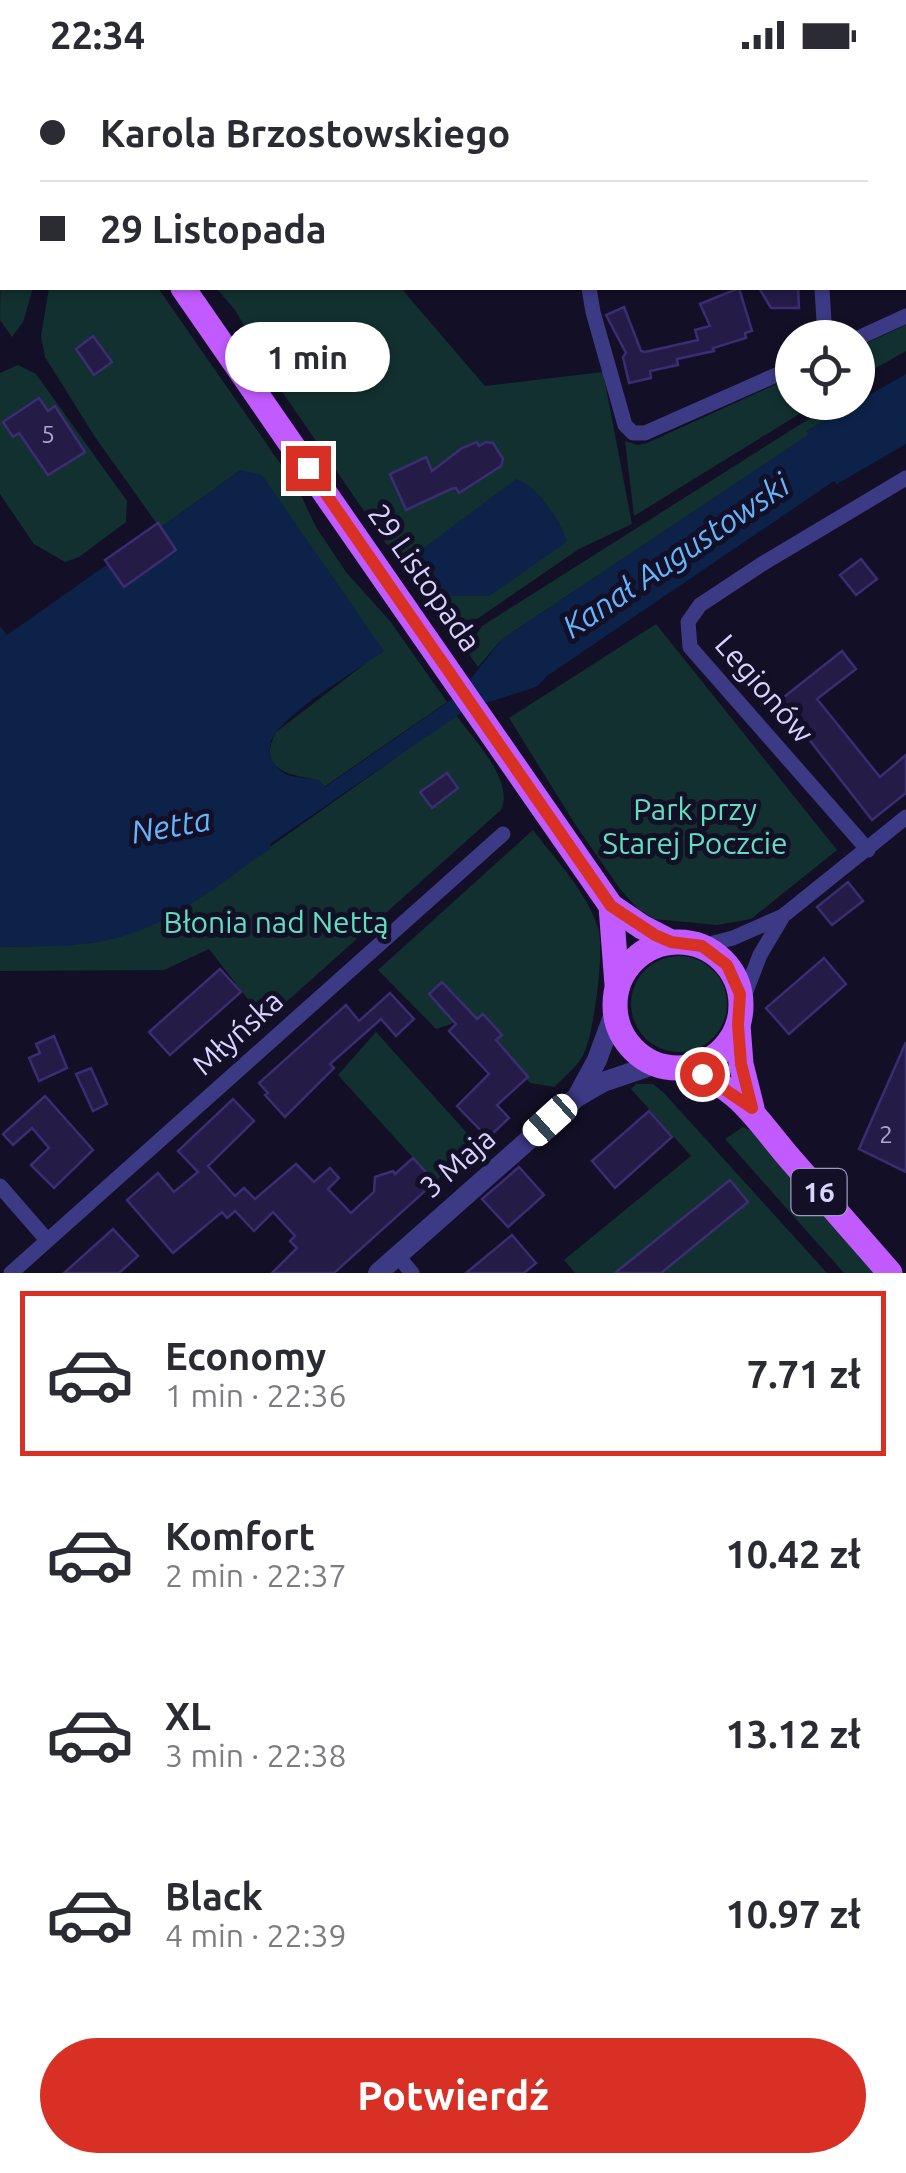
<!DOCTYPE html>
<html lang="pl">
<head>
<meta charset="utf-8">
<style>
  :root { --surface:#fff; --page:#f7f7f7; --text:#2b2b33; --muted:#7c7c81; --line:#e1e1e2; --accent:#d93025 }
  body { margin:0; font-family:Ubuntu,sans-serif; background:var(--page); color:var(--text); height:100vh; display:flex; flex-direction:column; font-size:38px; white-space:nowrap }
  * { box-sizing:border-box; margin:0 }
  p { font-size:32px; color:var(--muted) }
  .icon { flex:none; width:55px; height:55px; fill:none; stroke:currentColor; stroke-width:2; stroke-linecap:round; stroke-linejoin:round }
  .map { position:relative; height:1203px; overflow:hidden }
  .details { display:flex; flex-direction:column; background:var(--surface); flex:1 }
  .details>* { flex:none }
  .guide { position:absolute; left:0px; top:0px; width:908px; height:220px; box-shadow:0 2px 8px #0004; display:grid; align-content:center; height:220px; padding:0 40px; background:var(--surface) }
  .fabs { position:absolute; left:775px; top:250px; display:grid; gap:20px }
  .fabs a { display:grid; place-items:center; width:100px; height:100px; border-radius:50%; background:var(--surface); box-shadow:0 2px 8px #0004; font-size:50px }
  .end { position:absolute; width:45px; height:45px; margin:-22px; border:12px solid #d93025; background:#fff; box-shadow:0 0 0 5px #fff }
  .from { border-radius:50% }
  .bubble { position:absolute; height:70px; border-radius:35px; background:var(--surface); box-shadow:0 2px 8px #0004; font-size:32px; font-weight:600; line-height:70px; text-align:center }
  .car { position:absolute; width:30px; height:60px; margin:-30px -15px; border-radius:12px; box-shadow:0 0 8px 2px #0007; background:linear-gradient(#fff 24%,#345 0 40%,#fff 0 76%,#345 0 86%,#fff 0) }
  .guide b { display:flex; align-items:center; gap:35px; height:95px; font-size:38px }
  .guide b+b { border-top:2px solid var(--line) }
  .guide i { width:25px; height:25px; background:var(--text) }
  ul { padding:18px 0 0; list-style:none }
  li { display:flex; align-items:center; gap:30px; height:165px; margin:0 20px 15px; padding:0 20px; border:5px solid transparent; border-radius:0px }
  li div { flex:1 }
  li b { display:block; font-size:38px }
  li em { font-style:normal; font-weight:600 }
  li.current { border-color:var(--accent) }
  li>.icon { width:90px; height:90px; stroke-width:1.5 }
  .button { display:flex; gap:20px; margin-top:auto; padding:20px 40px }
  .button a { flex:1; height:115px; border-radius:60px; background:var(--accent); color:#fff; font-size:40px; font-weight:600; line-height:115px; text-align:center }
  .status { display:flex; justify-content:space-between; align-items:center; height:70px; padding:0 50px; background:var(--surface); direction:ltr }
  .status svg { height:28px; fill:currentColor }
  .map>svg:first-child { display:block }
</style>
</head>
<body>
<div class="status"><b>22:34</b><svg viewBox="0 0 49 12"><path d="M0 12V9h3v3zM5 12V6h3v6zM10 12V3h3v9zM15 12V0h3v12zM26 1h20v11H26zM47 4h2v5h-2z"/></svg></div>
<div class="map">
<svg width="906" height="1203" viewBox="0 0 906 1203">
  <rect width="100%" height="100%" fill="#130f26"/>
  <g fill="#12302f">
    <polygon points="2,126 2,218 33,218 23,252 12,267 0,250"/>
    <path d="M49,218H158L298,419L316,457L346,502L390,551L447,632L324,717L319,710C289,705 256,700 276,662L383,580L241,400L160,458L95,367L45,287L41,266Z"/>
    <polygon points="216,218 401,218 485,316 603,302 632,454 579,479 477,549 440,552 283,323 235,240"/>
    <polygon points="906,255 906,281 858,308 858,277"/>
    <polygon points="18,295 36,304 127,431 126,452 79,487 65,492 34,474 0,424 0,303"/>
    <polygon points="792,307 792,332 802,333 801,343 634,446 625,371 638,375 647,373"/>
    <polygon points="857,332 807,361 809,365 502,569 478,597 466,580 482,556 834,333"/>
    <polygon points="656,554 837,780 751,849 717,855 654,849 638,839 620,819 575,754 509,648"/>
    <path d="M456,645C473,669 515,711 501,740L265,951L209,879L164,900L0,901V877C71,875 113,876 178,842Z"/>
    <path d="M533,760C555,789 587,822 598,858C605,878 594,960 585,981C580,995 564,1006 555,1017L530,1013L467,940L451,954L436,959L378,900Z"/>
    <circle cx="679" cy="934" r="48"/>
    <polygon points="376,962 476,1073 435,1112 338,1005"/>
    <polygon points="636,1014 653,1014 664,1023 827,1203 575,1203 564,1190 691,1086 631,1019"/>
    <polygon points="743,1057 750,1060 874,1203 844,1203 725,1069"/>
  </g>
  <g fill="#0c2248">
    <path d="M906,304V374L837,414L834,411L547,606L536,617L483,634L480,630L270,774L271,778C223,811 174,853 117,868C79,878 39,876 0,877V556L7,565L108,494L124,517L176,481L160,458L241,400L262,405L384,581C353,603 301,633 277,661C264,676 269,697 288,705C297,708 309,708 319,710L325,717L471,616L469,611L502,569L808,365L807,361Z"/>
    <path d="M516,409C537,416 561,450 567,472L489,526H449L417,483Z"/>
  </g>
  <g fill="#241b47" stroke="#3b2d73" stroke-width="2.5">
    <polygon points="739,218 752,261 745,263 746,268 713,278 714,281 677,289 678,295 650,301 651,308 629,313 623,287 626,283 606,245 624,237 641,281 645,282 698,270 695,260 710,256 700,234"/>
    <polygon points="759,218 798,218 799,238 771,238"/>
    <polygon points="93,266 112,292 94,305 76,279"/>
    <polygon points="39,328 48,341 55,336 85,382 48,405 19,363 13,367 3,352"/>
    <polygon points="477,372 479,376 486,372 493,373 503,389 501,396 459,423 456,418 451,419 406,440 390,404 426,387 432,401 462,378"/>
    <polygon points="158,453 176,480 124,517 105,490"/>
    <polygon points="861,489 877,509 856,525 840,505"/>
    <polygon points="842,581 856,599 817,629 880,707 906,685 906,723 872,750 779,631"/>
    <polygon points="447,703 458,718 432,738 420,722"/>
    <polygon points="848,812 863,831 832,855 817,837"/>
    <polygon points="824,888 846,914 789,964 766,938"/>
    <polygon points="220,899 241,922 170,985 149,962"/>
    <polygon points="442,912 477,949 483,944 502,965 496,970 528,1007 497,1035 509,1048 488,1068 457,1036 489,1004 449,961 456,954 429,924"/>
    <polygon points="390,923 414,949 396,966 381,949 330,994 334,998 285,1047 265,1025 268,1023 259,1013 346,935 359,951"/>
    <polygon points="54,966 67,998 39,1011 29,988 40,983 36,974"/>
    <polygon points="906,972 906,1102 859,1079"/>
    <polygon points="91,998 107,1034 93,1041 76,1004"/>
    <polygon points="45,1026 93,1080 54,1118 31,1095 49,1078 32,1058 13,1075 3,1064"/>
    <polygon points="233,1029 254,1051 208,1096 235,1126 244,1118 255,1129 296,1094 314,1112 330,1098 339,1108 328,1119 351,1143 374,1122 375,1107 393,1101 395,1104 413,1088 435,1112 334,1203 272,1203 297,1178 290,1171 295,1166 273,1142 254,1161 235,1141 227,1148 222,1142 173,1183 127,1130 158,1103 174,1122 198,1102 178,1081"/>
    <polygon points="649,1041 672,1067 615,1118 592,1091"/>
    <polygon points="519,1097 544,1125 508,1157 482,1129"/>
    <polygon points="730,1110 748,1132 661,1203 615,1203"/>
    <polygon points="113,1159 138,1186 119,1203 64,1203"/>
    <polygon points="512,1165 536,1193 524,1203 466,1203"/>
  </g>
  <g fill="none" stroke-linecap="round" stroke-linejoin="round">
    <g stroke="#3d3a85" stroke-width="15">
      <polyline points="382,0 384,2"/>
      <polyline points="599,0 601,2"/>
      <polyline points="777,0 779,2"/>
      <polyline points="264,2 270,0"/>
      <polyline points="692,2 693,0"/>
      <polyline points="905,68 906,68"/>
      <polyline points="589,218 593,242 625,355 633,363 645,363 792,298"/>
      <polyline points="822,218 825,268"/>
      <polyline points="858,268 906,246"/>
      <polyline points="868,780 690,577 688,552 700,535 762,494 906,408"/>
      <polyline points="702,876 733,868 783,846 906,747"/>
      <polyline points="741,934 760,885 783,846"/>
      <polyline points="0,1116 47,1170"/>
      <polyline points="397,1185 412,1203"/>
      <polyline points="11,1203 503,764"/>
    </g>
    <g stroke="#3d3a85" stroke-width="20">
      <polyline points="578,1025 597,990 615,941"/>
      <polyline points="378,1203 577,1027 603,1012 656,994"/>
    </g>
    <g stroke="#c25bff" stroke-width="25">
      <polyline points="33,0 34,2"/>
      <polyline points="183,218 611,836 642,857 671,872"/>
      <polyline points="611,836 617,915"/>
      <circle cx="678" cy="935" r="63"/>
      <polyline points="738,955 741,994 752,1038"/>
      <path d="M684,998C743,1018 755,1049 793,1092C825,1129 858,1166 890,1203"/>
    </g>
  </g>
  <g fill="none" stroke-linecap="round" stroke-linejoin="round">
    <polyline stroke="#d93025" stroke-width="12" points="308,398 611,836 655,865 671,872 702,876 727,895 740,924 738,955 741,994 752,1038 702,1004"/>
  </g>
  <g text-anchor="middle" stroke-width="10" stroke-linejoin="round" paint-order="stroke">
    <g font-size="25" fill="#aca6d1">
      <text x="48" y="373">5</text>
      <text x="886" y="1073">2</text>
    </g>
    <rect fill="#130f26" stroke="#9e99be" stroke-width="2.5" x="791.5" y="1099" width="55" height="46" rx="8"/>
    <g font-size="28" font-weight="bold" fill="#d9d4ff">
      <text x="819" y="1132">16</text>
    </g>
    <g font-size="30" fill="#d9d4ff" stroke="#130f26">
      <text transform="translate(424 508) rotate(55)" y="10">29 Listopada</text>
      <text transform="translate(764 619) rotate(49)" y="10">Legionów</text>
      <text transform="translate(238 963) rotate(-42)" y="10">Młyńska</text>
      <text transform="translate(458 1093) rotate(-41)" y="10">3 Maja</text>
    </g>
    <g font-size="30" fill="#5fe0c0" stroke="#130f26">
      <text x="695" y="750">Park przy<tspan x="695" dy="34">Starej Poczcie</tspan></text>
      <text x="276" y="863">Błonia nad Nettą</text>
    </g>
    <g font-size="32" font-style="italic" fill="#62b6ff" stroke="#130f26">
      <text transform="translate(676 486) rotate(-34)" y="11">Kanał Augustowski</text>
      <text transform="translate(171 756) rotate(-10)" y="11">Netta</text>
    </g>
  </g>
</svg>
<div class="fabs">
<a><svg class="icon" aria-label="locate" viewBox="0 0 24 24"><circle cx="12" cy="12" r="6"/><path d="M12 2v4M12 18v4M2 12h4M18 12h4"/></svg></a>
</div>
<i class="end from" style="left:702px;top:1004px"></i>
<i class="end" style="left:308px;top:398px"></i>
<div class="bubble" style="left:225px;top:252px;width:165px">1 min</div>
<i class="car" style="left:550px;top:1050px;rotate:228deg"></i>
<div class="guide">
<b><i class="from"></i>Karola Brzostowskiego</b>
<b><i></i>29 Listopada</b>
</div>
</div>
<section class="details">
<ul>
<li class="current"><svg class="icon" aria-label="car" viewBox="0 0 24 24"><path d="M5 17H2v-5l4-1 3-4h7l3 4 3 1v5h-3M9 17h6M6 11h13"/><circle cx="7" cy="17" r="2"/><circle cx="17" cy="17" r="2"/></svg><div><b>Economy</b><p>1 min · 22:36</p></div><em>7.71 zł</em></li>
<li><svg class="icon" aria-label="car" viewBox="0 0 24 24"><path d="M5 17H2v-5l4-1 3-4h7l3 4 3 1v5h-3M9 17h6M6 11h13"/><circle cx="7" cy="17" r="2"/><circle cx="17" cy="17" r="2"/></svg><div><b>Komfort</b><p>2 min · 22:37</p></div><em>10.42 zł</em></li>
<li><svg class="icon" aria-label="car" viewBox="0 0 24 24"><path d="M5 17H2v-5l4-1 3-4h7l3 4 3 1v5h-3M9 17h6M6 11h13"/><circle cx="7" cy="17" r="2"/><circle cx="17" cy="17" r="2"/></svg><div><b>XL</b><p>3 min · 22:38</p></div><em>13.12 zł</em></li>
<li><svg class="icon" aria-label="car" viewBox="0 0 24 24"><path d="M5 17H2v-5l4-1 3-4h7l3 4 3 1v5h-3M9 17h6M6 11h13"/><circle cx="7" cy="17" r="2"/><circle cx="17" cy="17" r="2"/></svg><div><b>Black</b><p>4 min · 22:39</p></div><em>10.97 zł</em></li>
</ul>
<div class="button"><a>Potwierdź</a></div>
</section>
</body>
</html>
